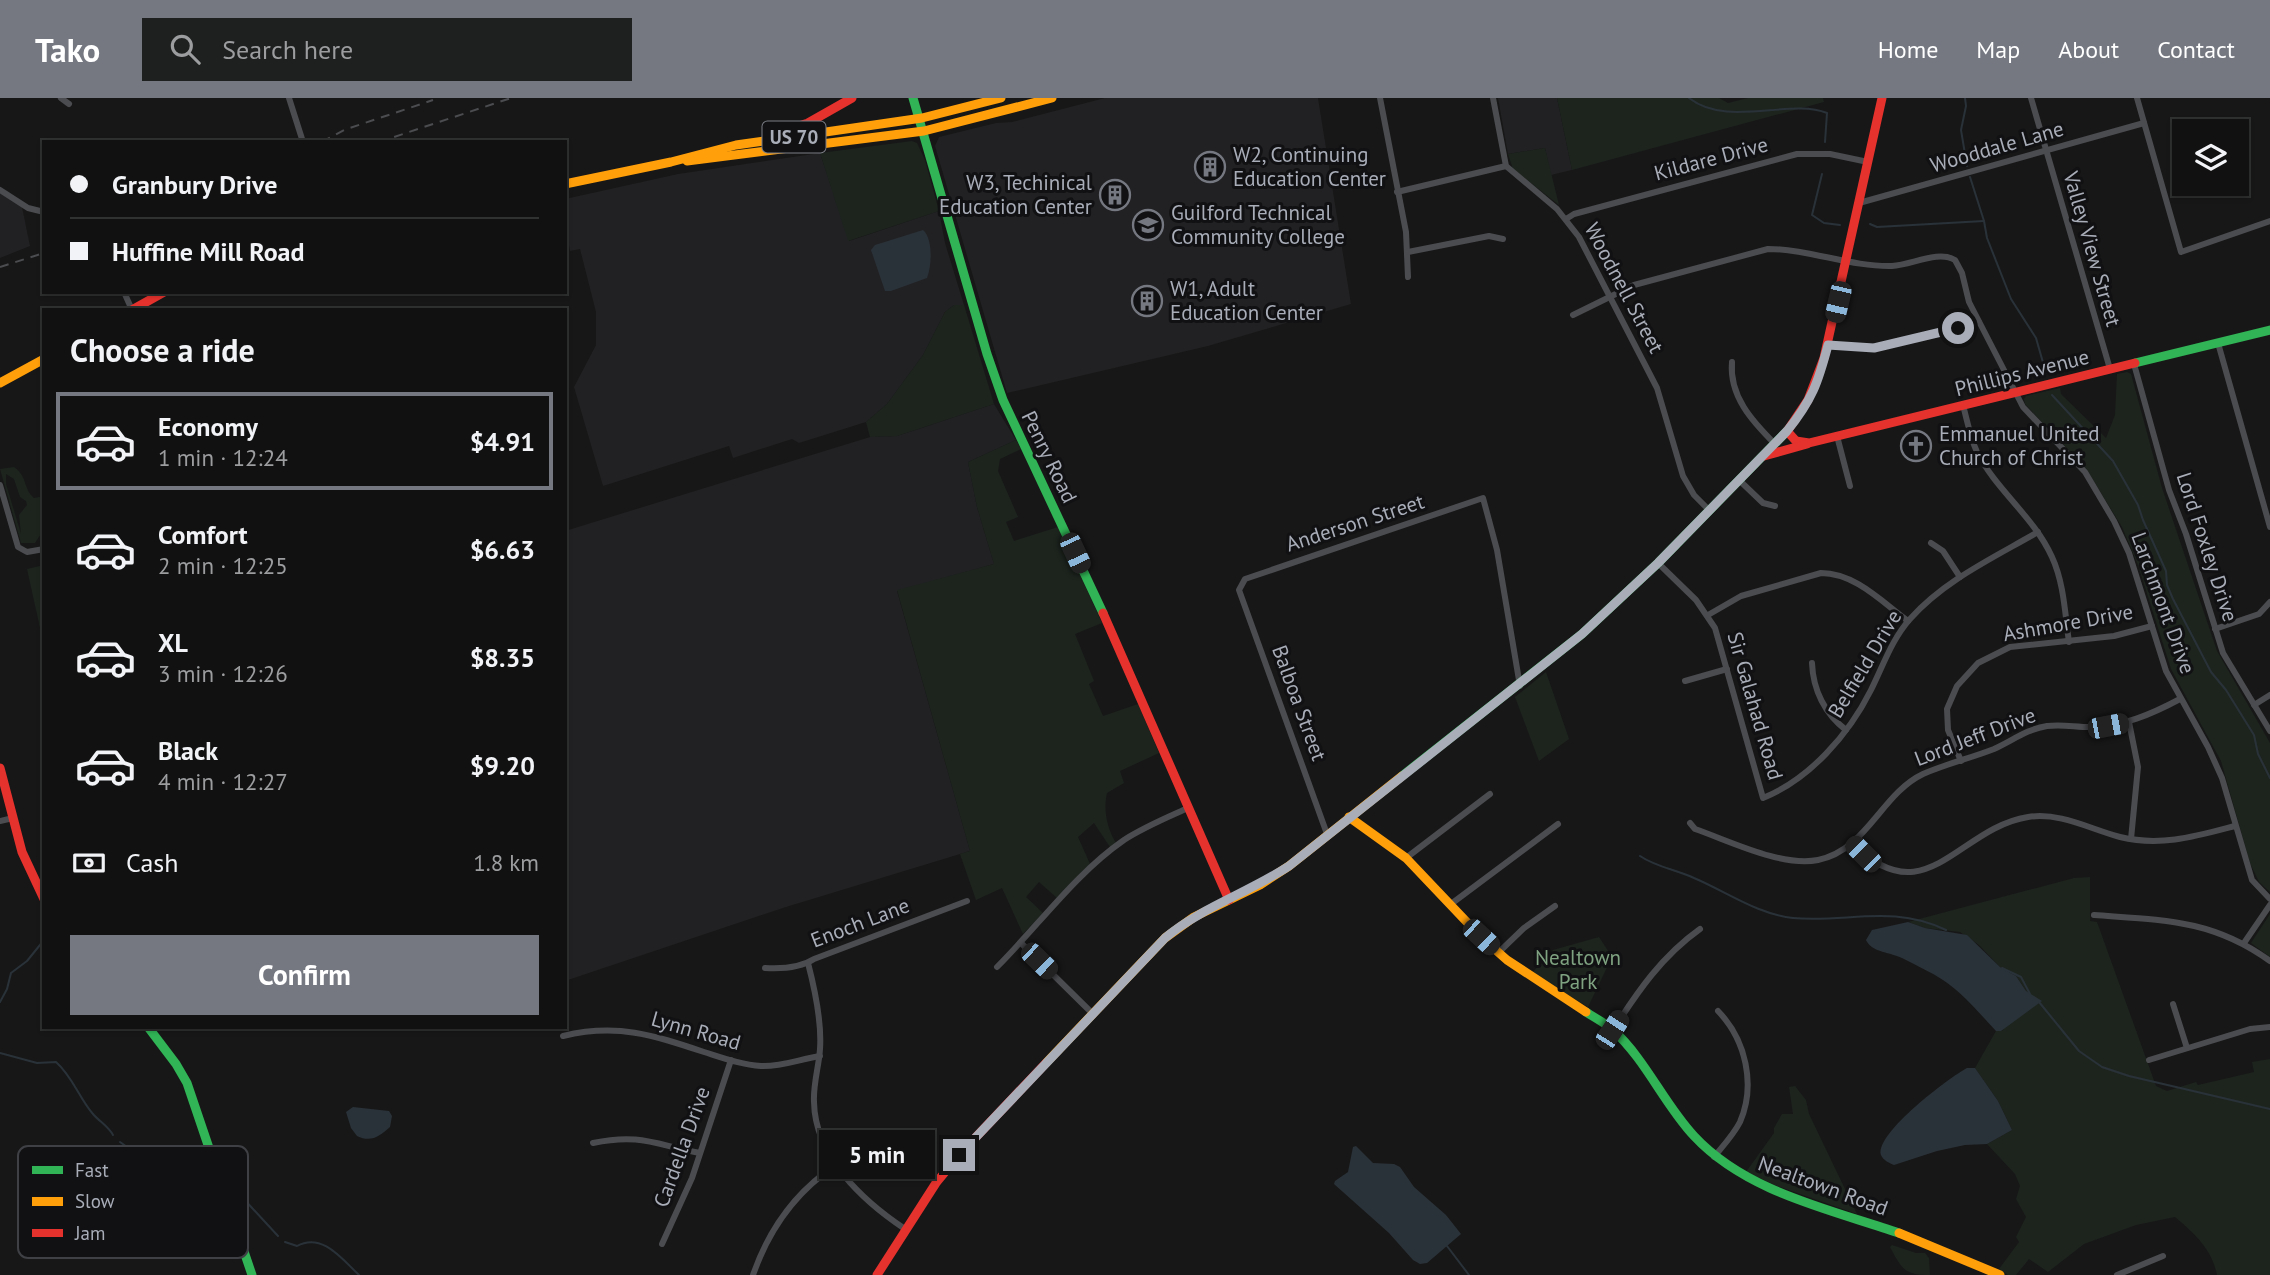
<!DOCTYPE html>
<html lang="en">
<head>
<meta charset="utf-8">
<style>
  :root { --surface:#111; --page:#1e1f1f; --text:#f1f3f6; --muted:#9c9d9f; --line:#303131; --accent:#757880 }
  body { margin:0; font-family:"PT Sans",sans-serif; background:var(--page); color:var(--text); height:100vh; display:flex; flex-direction:column; font-size:26px; white-space:nowrap }
  * { box-sizing:border-box; margin:0 }
  p { font-size:23px; color:var(--muted) }
  .icon { flex:none; width:38px; height:38px; fill:none; stroke:currentColor; stroke-width:2; stroke-linecap:round; stroke-linejoin:round }
  .map { position:relative; flex:1; overflow:hidden }
  .details { position:absolute; left:42px; top:210px; width:525px; height:721px; display:flex; flex-direction:column; background:var(--surface); border-radius:0px; box-shadow:0 2px 5px #0004,0 0 0 2px var(--line) }
  .details>* { flex:none }
  .hud { position:absolute; left:42px; top:42px; width:525px; height:154px; border-radius:0px; box-shadow:0 2px 5px #0004,0 0 0 2px var(--line); display:grid; align-content:center; height:154px; padding:0 28px; background:var(--surface) }
  .buttons { position:absolute; left:2172px; top:21px; display:grid; gap:14px }
  .buttons a { display:grid; place-items:center; width:77px; height:77px; border-radius:0px; background:var(--surface); box-shadow:0 2px 5px #0004,0 0 0 2px var(--line); font-size:35px }
  .end { position:absolute; width:32px; height:32px; margin:-16px; border:9px solid #a8adb8; background:#111; box-shadow:0 0 0 4px #111 }
  .from { border-radius:50% }
  .bubble { position:absolute; height:49px; border-radius:0px; background:var(--surface); box-shadow:0 2px 5px #0004,0 0 0 2px var(--line); font-size:23px; font-weight:700; line-height:49px; text-align:center }
  .car { position:absolute; width:21px; height:42px; margin:-21px -10px; border-radius:9px; box-shadow:0 0 5px 2px #0007; background:linear-gradient(#222 24%,#8ab4d8 0 40%,#222 0 76%,#8ab4d8 0 86%,#222 0) }
  .hud b { display:flex; align-items:center; gap:24px; height:66px; font-size:26px }
  .hud b+b { border-top:2px solid var(--line) }
  .hud i { width:18px; height:18px; background:var(--text) }
  ul { padding:0; list-style:none }
  li { display:flex; align-items:center; gap:21px; height:98px; margin:0 14px 10px; padding:0 14px; border:4px solid transparent; border-radius:0px }
  li div { flex:1 }
  li b { display:block; font-size:26px }
  li em { font-style:normal; font-weight:700 }
  li.on { border-color:var(--accent) }
  li>.icon { width:63px; height:63px; stroke-width:1.5 }
  h2 { padding:0 28px; font-size:32px; line-height:84px }
  .pay { display:flex; align-items:center; gap:18px; height:77px; padding:0 28px; font-size:26px }
  .pay p { margin-inline-start:auto }
  .cta { display:flex; gap:14px; margin-top:auto; padding:14px 28px }
  .cta a { flex:1; height:80px; border-radius:0px; background:var(--accent); color:#fff; font-size:28px; font-weight:700; line-height:80px; text-align:center }
  header { display:flex; align-items:center; gap:42px; box-sizing:border-box; height:98px; padding:0 35px; background:var(--accent); color:#fff }
  header strong { font-size:33px }
  nav { display:flex; gap:38px; margin-inline-start:auto; font-size:24px }
  .search { width:490px; height:63px; background:var(--page); display:flex; align-items:center; gap:18px; box-sizing:border-box; padding:0 24px; border-radius:0px; color:var(--muted); font-size:26px }
  .map>svg:first-child { display:block }
</style>
</head>
<body>
<header>
<strong>Tako</strong>
<div class="search"><svg class="icon" aria-label="search" viewBox="0 0 24 24"><circle cx="10" cy="10" r="6"/><path d="M15 15l6 6"/></svg>Search here</div>
<nav><a>Home</a><a>Map</a><a>About</a><a>Contact</a></nav>
</header>
<div class="map">
<svg width="2270" height="1177" viewBox="0 0 2270 1177">
  <rect width="100%" height="100%" fill="#171717"/>
  <g fill="#212123">
    <polygon points="1105,0 1318,0 1351,206 1208,248 1007,295 935,48 939,39 996,25 1012,24"/>
    <polygon points="1498,0 1557,0 1572,72 1551,77 1545,50 1508,56"/>
    <polygon points="820,55 849,143 939,113 945,145 964,207 954,207 945,214 923,257 887,306 866,324 799,345 792,341 733,360 729,348 603,388 574,289 596,247 596,214 580,151 570,153 565,124 565,101 678,76"/>
    <polygon points="0,95 22,109 30,148 0,160"/>
    <polygon points="994,306 1016,342 968,364 977,409 994,466 897,493 970,753 786,809 565,883 565,433 870,339 897,338"/>
  </g>
  <g fill="#1d241e" fill-rule="evenodd">
    <polygon points="1557,0 1719,0 1728,5 1748,0 1823,0 1824,4 1572,72"/>
    <polygon points="912,43 917,45 925,62 939,113 848,143 820,55"/>
    <polygon points="1545,50 1559,107 1513,71 1508,56"/>
    <polygon points="954,207 964,207 994,306 897,338 870,339 866,324 887,306 923,257 945,214"/>
    <polygon points="2127,274 2131,276 2162,390 2217,553 2270,645 2270,794 2259,784 2250,765 2221,663 2171,571 2138,467 2122,429 2087,372 2025,306 2024,301 2026,298 2060,290 2061,296 2106,340 2115,317 2117,276"/>
    <path d="M1016,342L1021,351L1000,361L998,373L1018,419L1006,424L1014,443L1058,429L1102,525L1075,536L1094,583L1089,586L1103,618L1138,606L1159,655L1120,673L1124,685L1107,695C1103,712 1107,730 1116,745L1110,749L1094,725L1078,739L1090,766L1057,800L1039,784L1026,799L1043,815L1023,836L1002,790L976,802L960,756L970,753L897,492L994,466L977,409L968,364Z"/>
    <path d="M14,369C28,379 23,391 34,400L44,398V431L35,445H21L0,371ZM6,376L14,381L20,399L26,403L27,407L19,417L21,436L6,386Z"/>
    <polygon points="44,467 44,529 40,530 27,471"/>
    <polygon points="1546,574 1569,641 1539,663 1515,599"/>
    <path d="M2090,779V823L2097,824L2156,988L2167,993L2196,984L2198,987L2254,974L2252,964L2270,961V1177H2217C2212,1151 2194,1135 2175,1119L2136,1127L2084,1146L2048,1174L2029,1161L2016,1177H2008L1999,1171L2019,1144L2016,1139L2026,1119L2016,1101L2020,1088L2015,1076L1987,1046L2012,1032L1998,1003L1975,970L1996,933H2002L2026,893L2016,878L2000,869L1979,847L1960,834L1925,830L1908,824L2074,780Z"/>
    <polygon points="2270,816 2270,859 2251,845"/>
    <polygon points="1599,839 1612,859 1588,909 1532,875 1553,852"/>
    <polygon points="1795,988 1806,1002 1809,1016 1857,1116 1777,1088 1746,1074 1774,1035 1774,1030 1782,1016 1793,1016 1789,989"/>
    <path d="M1892,1147L1916,1155H1925L1929,1160L1930,1177C1904,1177 1902,1171 1890,1149Z"/>
  </g>
  <g fill="#2a3239">
    <path d="M923,132C933,141 932,167 927,180L891,193H885L871,152L875,147Z"/>
    <path d="M1908,824L1925,830L1967,837L2000,869L2016,878L2026,893L2042,903L2001,933H1996C1979,915 1963,895 1943,882C1931,874 1917,868 1904,861C1891,854 1872,855 1866,842L1872,832Z"/>
    <path d="M1967,970H1975L1998,1003L2012,1032L1987,1046L1965,1047L1937,1053L1894,1067C1889,1065 1883,1062 1881,1057C1875,1035 1950,979 1967,970Z"/>
    <path d="M353,1009L389,1013L392,1018L390,1029C380,1038 371,1045 357,1038L351,1030L346,1014Z"/>
    <polygon points="1356,1048 1373,1065 1394,1066 1400,1069 1414,1089 1446,1117 1461,1136 1427,1165 1420,1166 1413,1162 1389,1135 1334,1086 1335,1083 1348,1074 1353,1049"/>
  </g>
  <g fill="none" stroke-linecap="round" stroke-linejoin="round">
    <g stroke="#2a3239" stroke-width="2">
      <path d="M1689,0C1727,30 1790,0 1827,15L1825,44"/>
      <polyline points="1965,0 1966,8 1961,32 1967,68"/>
      <polyline points="1822,76 1812,117 1824,125 1840,127"/>
      <polyline points="1970,79 1984,123 1987,140 2011,201 2036,240 2046,275"/>
      <polyline points="1870,126 1877,129 1984,123"/>
      <polyline points="2052,297 2113,363 2138,407 2143,422 2166,473 2167,487 2173,501 2211,574 2226,592 2254,637 2258,656 2270,680"/>
      <path d="M1640,758C1656,769 1677,772 1694,780C1727,794 1757,816 1793,820C1847,825 1892,806 1946,832"/>
      <polyline points="2002,870 2021,879 2030,896"/>
      <polyline points="0,904 7,891 11,875 27,863 44,842"/>
      <polyline points="2039,904 2079,953 2102,969 2129,978 2270,1011"/>
      <path d="M0,955L37,965L56,964C73,979 79,1000 93,1016C100,1024 108,1028 113,1037"/>
      <polyline points="120,1044 202,1102 221,1100"/>
      <polyline points="231,1098 242,1099 278,1138"/>
      <path d="M285,1144L297,1148C322,1134 342,1161 359,1177"/>
      <polyline points="1447,1148 1469,1177"/>
    </g>
    <g stroke="#4b4c50" stroke-width="6">
      <polyline points="61,0 69,6"/>
      <polyline points="289,0 303,44"/>
      <polyline points="1380,0 1406,134 1408,179"/>
      <polyline points="1493,0 1506,68 1557,111 1579,139 1657,290 1683,378 1694,397 1709,412"/>
      <polyline points="2031,0 2110,271"/>
      <polyline points="2137,0 2181,154 2270,123"/>
      <polyline points="0,92 28,110 44,114"/>
      <polyline points="1397,94 1506,68"/>
      <polyline points="1859,105 2144,25"/>
      <polyline points="1566,121 1574,116 1797,56 1830,56 1868,64"/>
      <polyline points="1408,154 1489,138 1503,141"/>
      <polyline points="124,194 132,212"/>
      <path d="M1573,217L1634,187L1768,151C1810,151 1850,169 1892,168C1912,167 1938,152 1955,162L1962,175L1969,204L2023,309L2085,374L2114,423L2129,455L2166,573L2208,649L2222,680L2252,782L2270,801"/>
      <polyline points="2218,245 2270,429"/>
      <polyline points="1828,247 1874,250 1979,224"/>
      <path d="M1732,264C1729,298 1752,323 1775,346"/>
      <polyline points="2134,266 2169,392 2186,436 2223,555 2270,633"/>
      <path d="M1963,307C1967,322 1970,339 1977,354C1996,392 2034,419 2052,459C2064,485 2065,516 2069,544"/>
      <polyline points="1837,338 1850,388"/>
      <polyline points="1739,382 1763,405 1775,408"/>
      <polyline points="0,387 18,449 27,454 44,451"/>
      <polyline points="1931,445 1943,453 1960,479"/>
      <path d="M1658,465L1696,502L1715,530L1763,700C1810,681 1849,636 1871,592C1883,568 1892,541 1910,521C1945,482 1993,460 2038,434"/>
      <path d="M1708,517L1741,498L1821,475C1855,475 1882,504 1908,523"/>
      <polyline points="2215,531 2259,516 2270,504"/>
      <path d="M1812,565C1813,592 1825,616 1846,632"/>
      <polyline points="1685,583 1727,571"/>
      <polyline points="2254,607 2270,597"/>
      <polyline points="2129,624 2138,669 2131,741"/>
      <polyline points="1961,663 1948,632 1947,611 1957,588 1978,565 2010,549 2114,538 2152,528"/>
      <polyline points="0,723 13,720"/>
      <path d="M1690,725L1695,731C1730,743 1781,769 1818,762C1867,752 1881,696 1923,676C1946,666 1971,660 1994,651C2012,643 2027,631 2047,628C2062,626 2075,629 2090,629C2122,629 2152,616 2180,601"/>
      <polyline points="1327,736 1239,492 1245,481 1483,400 1497,452 1520,588"/>
      <path d="M1853,746C1926,818 1958,730 2028,719C2060,714 2090,731 2120,739C2161,749 2197,738 2235,728"/>
      <polyline points="1406,760 1490,696"/>
      <polyline points="1451,806 1558,726"/>
      <path d="M2094,817C2162,822 2212,821 2270,863"/>
      <polyline points="1021,845 1093,916"/>
      <polyline points="2244,845 2270,807"/>
      <polyline points="1498,855 1524,830 1555,808"/>
      <path d="M808,865C815,892 822,923 820,951C819,968 813,986 814,1004C815,1059 863,1103 905,1131"/>
      <path d="M997,869C1039,827 1075,776 1124,742C1144,729 1166,720 1188,710"/>
      <path d="M765,870C782,871 800,870 814,861L967,803"/>
      <polyline points="2173,906 2187,950"/>
      <path d="M1613,932C1638,893 1662,858 1700,831"/>
      <path d="M563,938C617,925 653,937 704,954C723,960 742,967 761,968C781,969 800,961 820,958"/>
      <polyline points="2149,962 2250,931 2270,929"/>
      <path d="M593,1045C641,1035 656,1047 700,1055"/>
      <path d="M1714,1059C1723,1048 1734,1036 1740,1024C1756,987 1746,942 1718,913"/>
      <polyline points="662,1146 692,1080 731,962"/>
      <path d="M753,1177C769,1131 795,1094 836,1067"/>
      <polyline points="2117,1177 2163,1158"/>
    </g>
    <g stroke="#30b455" stroke-width="9">
      <polyline points="913,0 987,256 1003,302 1103,515"/>
      <polyline points="2135,265 2270,232"/>
      <polyline points="1402,678 1582,536 1658,465 1788,332"/>
      <path d="M1586,914C1595,920 1605,925 1613,932C1646,962 1664,1006 1694,1038C1746,1094 1829,1111 1899,1135"/>
      <polyline points="148,929 176,966 187,985 252,1177"/>
    </g>
    <g stroke="#ff9f0a" stroke-width="9">
      <polyline points="687,63 924,33 1052,0"/>
      <polyline points="565,86 671,64 736,47 922,20 1001,0"/>
      <polyline points="0,285 44,261"/>
      <polyline points="1349,719 1406,760 1481,839 1507,862 1586,914"/>
      <polyline points="1046,965 1165,840 1194,819 1260,787 1289,768 1402,678"/>
      <polyline points="1899,1135 2000,1177"/>
    </g>
    <g stroke="#e5322d" stroke-width="9">
      <polyline points="776,36 808,25 852,0"/>
      <polyline points="132,212 164,194"/>
      <polyline points="1788,332 1808,302 1824,260 1882,0"/>
      <polyline points="1787,333 1796,343 1809,345 2135,265"/>
      <polyline points="1764,358 1807,346"/>
      <polyline points="1103,515 1229,802"/>
      <polyline points="0,670 22,754 44,801"/>
      <polyline points="877,1177 936,1085 959,1057 1046,965"/>
    </g>
    <g stroke="#4b4c4f" stroke-width="2" stroke-dasharray="9 7" stroke-linecap="butt">
      <polyline points="322,44 344,32 433,2"/>
      <polyline points="379,44 511,0"/>
      <polyline points="0,169 44,155"/>
    </g>
  </g>
  <g fill="none" stroke-linecap="round" stroke-linejoin="round">
    <path stroke="#a8adb8" stroke-width="9" d="M959,1057L1165,840C1202,809 1248,795 1289,768L1582,536L1658,465L1787,333C1812,302 1818,285 1828,247L1874,250L1958,230"/>
  </g>
  <defs>
    <g id="building-ring" transform="scale(1.575)"><circle r="9.5" fill="#111113" stroke="#757880" stroke-width="1.5"/><path d="M-4-6H4V6H1V3H-1V6H-4ZM-2.5-4.3h1.7v1.8h-1.7ZM.8-4.3h1.7v1.8H.8ZM-2.5-1h1.7V.8h-1.7ZM.8-1h1.7V.8H.8Z" fill="#757880"/></g>
    <g id="university-ring" transform="scale(1.575)"><circle r="9.5" fill="#111113" stroke="#757880" stroke-width="1.5"/><path d="M0-5L7-2L0 1L-7-2ZM-4 1L0 2.5L4 1V4Q0 6-4 4Z" fill="#757880"/></g>
    <g id="church-ring" transform="scale(1.575)"><circle r="9.5" fill="#111113" stroke="#757880" stroke-width="1.5"/><path d="M-1.2-6h2.4v3.5h3.3v2.4h-3.3V6h-2.4V-.1h-3.3v-2.4h3.3Z" fill="#757880"/></g>
  </defs>
  <g fill-rule="evenodd">
    <use href="#building-ring" x="1210" y="69"/>
    <use href="#building-ring" x="1115" y="97"/>
    <use href="#university-ring" x="1148" y="127"/>
    <use href="#building-ring" x="1147" y="203"/>
    <use href="#church-ring" x="1916" y="348"/>
  </g>
  <g text-anchor="middle" stroke-width="6" stroke-linejoin="round" paint-order="stroke">
    <rect fill="#111113" stroke="#7b7e86" stroke-width="2" x="762.5" y="23.5" width="63" height="31" rx="5"/>
    <g font-size="19" font-weight="bold" fill="#a8adb8">
      <text x="794" y="46">US 70</text>
    </g>
    <g font-size="21" fill="#a8adb8" stroke="#111113">
      <text transform="translate(1997 49) rotate(-16)" y="7">Wooddale Lane</text>
      <text transform="translate(1711 61) rotate(-15)" y="7">Kildare Drive</text>
      <text transform="translate(2092 151) rotate(74)" y="7">Valley View Street</text>
      <text transform="translate(1624 190) rotate(62)" y="7">Woodnell Street</text>
      <text transform="translate(2022 275) rotate(-14)" y="7">Phillips Avenue</text>
      <text transform="translate(1049 359) rotate(64)" y="7">Penry Road</text>
      <text transform="translate(1355 425) rotate(-18)" y="7">Anderson Street</text>
      <text transform="translate(2207 449) rotate(72)" y="7">Lord Foxley Drive</text>
      <text transform="translate(2163 505) rotate(70)" y="7">Larchmont Drive</text>
      <text transform="translate(2068 525) rotate(-10)" y="7">Ashmore Drive</text>
      <text transform="translate(1865 566) rotate(-59)" y="7">Belfield Drive</text>
      <text transform="translate(1299 605) rotate(70)" y="7">Balboa Street</text>
      <text transform="translate(1755 608) rotate(74)" y="7">Sir Galahad Road</text>
      <text transform="translate(1975 639) rotate(-21)" y="7">Lord Jeff Drive</text>
      <text transform="translate(860 825) rotate(-21)" y="7">Enoch Lane</text>
      <text transform="translate(696 933) rotate(16)" y="7">Lynn Road</text>
      <text transform="translate(682 1049) rotate(-70)" y="7">Cardella Drive</text>
      <text transform="translate(1823 1088) rotate(20)" y="7">Nealtown Road</text>
    </g>
    <g font-size="21" fill="#a8adb8" stroke="#111113" text-anchor="start">
      <text x="1233" y="64">W2, Continuing<tspan x="1233" dy="24">Education Center</tspan></text>
      <text x="1092" y="92" text-anchor="end">W3, Techinical<tspan x="1092" dy="24">Education Center</tspan></text>
      <text x="1171" y="122">Guilford Technical<tspan x="1171" dy="24">Community College</tspan></text>
      <text x="1170" y="198">W1, Adult<tspan x="1170" dy="24">Education Center</tspan></text>
      <text x="1939" y="343">Emmanuel United<tspan x="1939" dy="24">Church of Christ</tspan></text>
    </g>
    <g font-size="21" fill="#7fa381" stroke="#111113">
      <text x="1578" y="867">Nealtown<tspan x="1578" dy="24">Park</tspan></text>
    </g>
  </g>
  <rect x="18" y="1048" width="230" height="112" rx="10" fill="#111113" stroke="#3e4045" stroke-width="2"/>
  <rect x="32" y="1068" width="31" height="8" fill="#30b455"/>
  <rect x="32" y="1099" width="31" height="9" fill="#ff9f0a"/>
  <rect x="32" y="1131" width="31" height="8" fill="#e5322d"/>
  <g font-size="19" fill="#a8adb8">
    <text x="75" y="1079">Fast</text>
    <text x="75" y="1110">Slow</text>
    <text x="75" y="1142">Jam</text>
  </g>
</svg>
<div class="buttons">
<a><svg class="icon" aria-label="layers" viewBox="0 0 24 24"><path d="M12 4l9 5-9 5-9-5zM3 14l9 5 9-5"/></svg></a>
</div>
<i class="end from" style="left:1958px;top:230px"></i>
<i class="end" style="left:959px;top:1057px"></i>
<div class="bubble" style="left:819px;top:1032px;width:116px">5 min</div>
<i class="car" style="left:1838px;top:204px;rotate:193deg"></i>
<i class="car" style="left:1075px;top:455px;rotate:155deg"></i>
<i class="car" style="left:2108px;top:628px;rotate:79deg"></i>
<i class="car" style="left:1863px;top:756px;rotate:315deg"></i>
<i class="car" style="left:1481px;top:839px;rotate:133deg"></i>
<i class="car" style="left:1039px;top:863px;rotate:134deg"></i>
<i class="car" style="left:1612px;top:932px;rotate:33deg"></i>
<div class="hud">
<b><i class="from"></i>Granbury Drive</b>
<b><i></i>Huffine Mill Road</b>
</div>
<section class="details">
<h2>Choose a ride</h2>
<ul>
<li class="on"><svg class="icon" aria-label="car" viewBox="0 0 24 24"><path d="M5 17H2v-5l4-1 3-4h7l3 4 3 1v5h-3M9 17h6M6 11h13"/><circle cx="7" cy="17" r="2"/><circle cx="17" cy="17" r="2"/></svg><div><b>Economy</b><p>1 min · 12:24</p></div><em>$4.91</em></li>
<li><svg class="icon" aria-label="car" viewBox="0 0 24 24"><path d="M5 17H2v-5l4-1 3-4h7l3 4 3 1v5h-3M9 17h6M6 11h13"/><circle cx="7" cy="17" r="2"/><circle cx="17" cy="17" r="2"/></svg><div><b>Comfort</b><p>2 min · 12:25</p></div><em>$6.63</em></li>
<li><svg class="icon" aria-label="car" viewBox="0 0 24 24"><path d="M5 17H2v-5l4-1 3-4h7l3 4 3 1v5h-3M9 17h6M6 11h13"/><circle cx="7" cy="17" r="2"/><circle cx="17" cy="17" r="2"/></svg><div><b>XL</b><p>3 min · 12:26</p></div><em>$8.35</em></li>
<li><svg class="icon" aria-label="car" viewBox="0 0 24 24"><path d="M5 17H2v-5l4-1 3-4h7l3 4 3 1v5h-3M9 17h6M6 11h13"/><circle cx="7" cy="17" r="2"/><circle cx="17" cy="17" r="2"/></svg><div><b>Black</b><p>4 min · 12:27</p></div><em>$9.20</em></li>
</ul>
<div class="pay"><svg class="icon" aria-label="cash" viewBox="0 0 24 24"><path d="M3 7h18v10H3z"/><circle cx="12" cy="12" r="2"/></svg>Cash<p>1.8 km</p></div>
<div class="cta"><a>Confirm</a></div>
</section>
</div>
</body>
</html>
